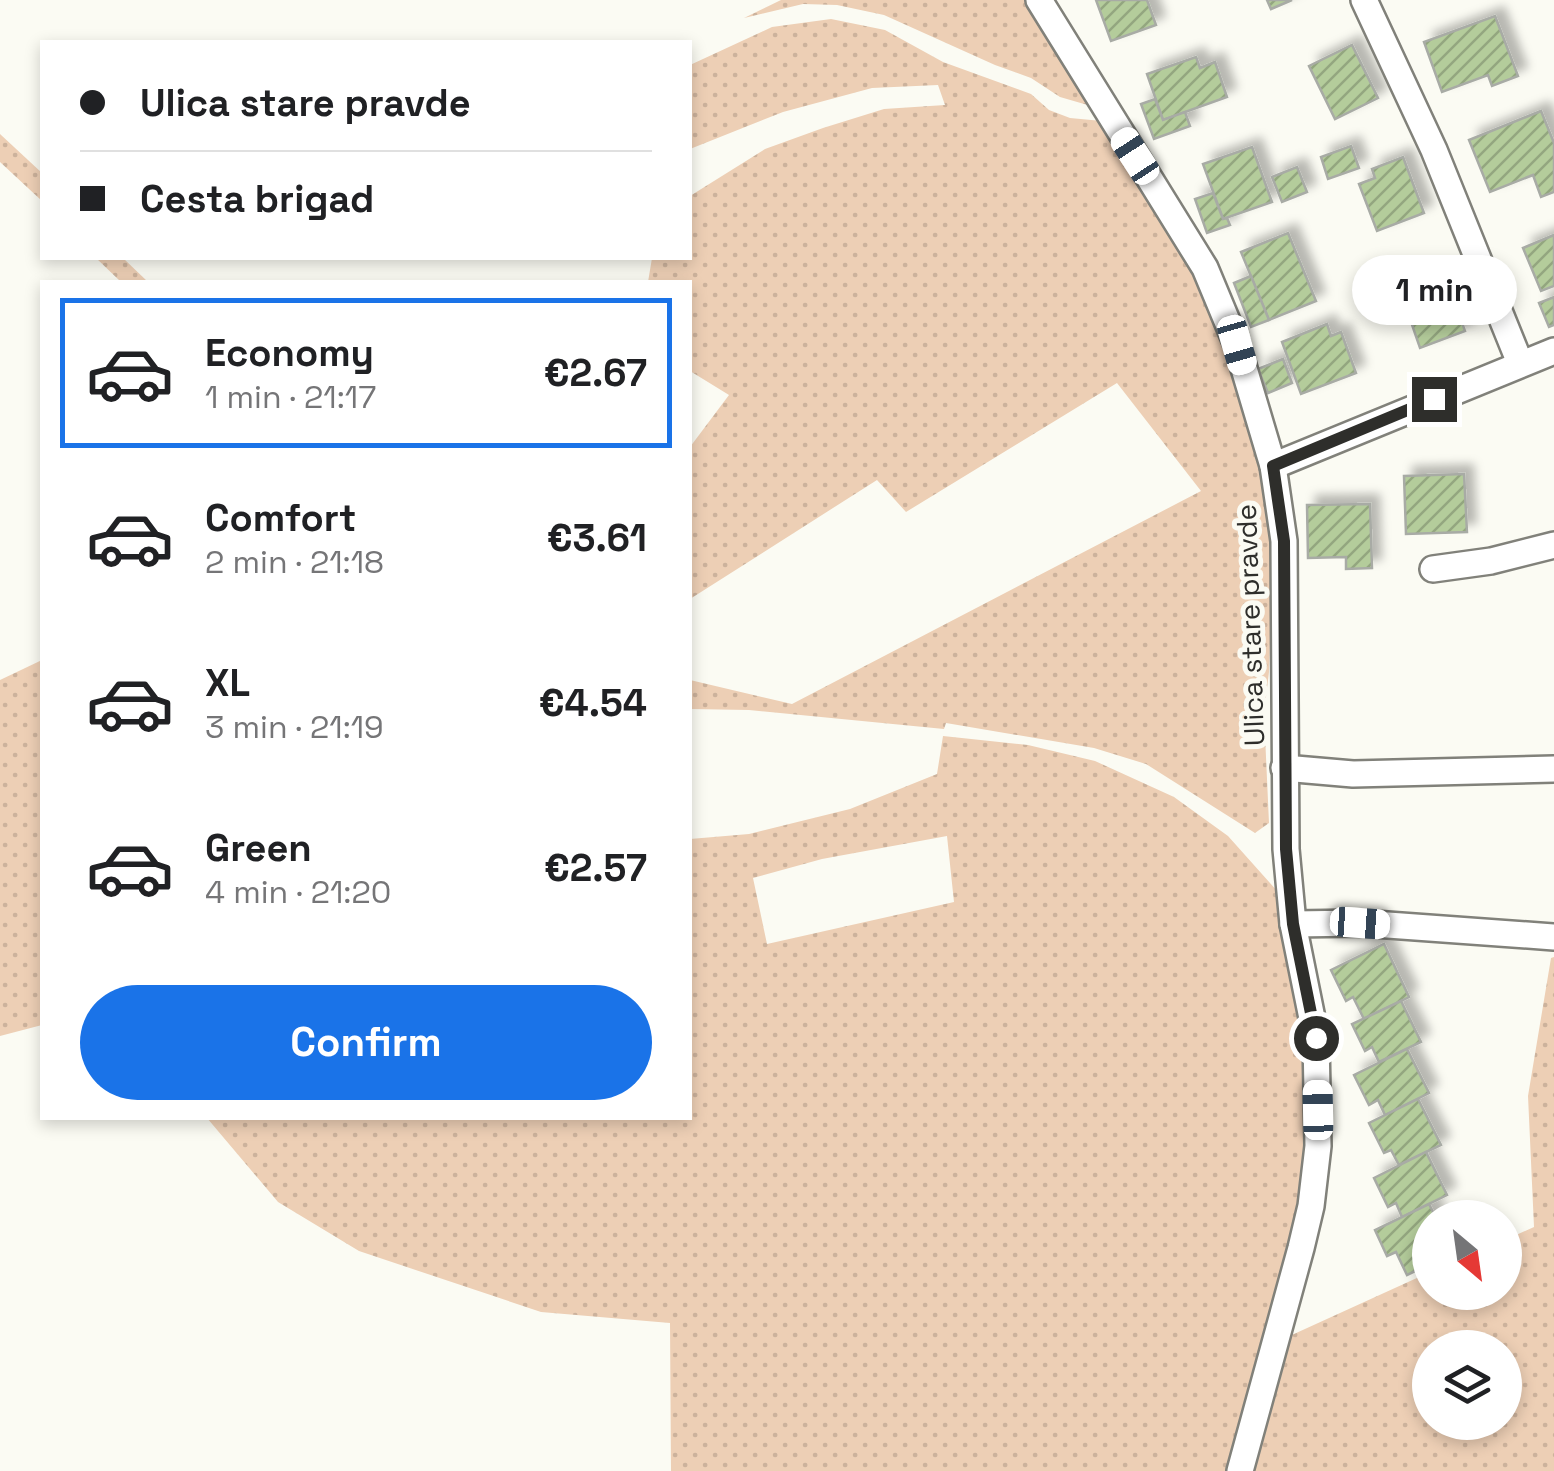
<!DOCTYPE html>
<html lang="en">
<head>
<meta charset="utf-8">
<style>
  :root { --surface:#fff; --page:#f6f6f6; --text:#202124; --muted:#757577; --line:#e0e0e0; --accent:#1a73e8 }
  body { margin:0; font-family:"Space Grotesk",sans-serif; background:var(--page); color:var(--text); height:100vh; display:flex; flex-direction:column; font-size:38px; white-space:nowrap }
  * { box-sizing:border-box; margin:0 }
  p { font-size:32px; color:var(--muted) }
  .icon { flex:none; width:55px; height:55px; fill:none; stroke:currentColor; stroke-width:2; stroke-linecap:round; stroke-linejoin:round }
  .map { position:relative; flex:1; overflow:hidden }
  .panel { position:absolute; left:40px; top:280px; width:652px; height:840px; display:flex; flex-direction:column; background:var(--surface); border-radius:0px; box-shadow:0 5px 15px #0003 }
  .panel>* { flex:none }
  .top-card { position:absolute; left:40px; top:40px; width:652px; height:220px; border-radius:0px; box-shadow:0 5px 15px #0003; display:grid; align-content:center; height:220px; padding:0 40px; background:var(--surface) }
  .needle { width:65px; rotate:151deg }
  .buttons { position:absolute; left:1412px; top:1200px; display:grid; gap:20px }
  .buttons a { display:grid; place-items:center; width:110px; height:110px; border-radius:50%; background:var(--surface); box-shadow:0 5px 15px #0003; font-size:50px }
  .end { position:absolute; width:45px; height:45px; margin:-22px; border:12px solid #2e2e2b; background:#fff; box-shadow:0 0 0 5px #fff }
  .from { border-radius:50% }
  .bubble { position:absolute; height:70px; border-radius:35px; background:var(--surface); box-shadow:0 5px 15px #0003; font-size:32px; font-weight:700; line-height:70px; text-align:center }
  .car { position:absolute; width:30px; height:60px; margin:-30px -15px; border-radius:12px; box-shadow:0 0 8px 2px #0007; background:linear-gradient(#fff 24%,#345 0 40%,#fff 0 76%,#345 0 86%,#fff 0) }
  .top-card b { display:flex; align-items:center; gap:35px; height:95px; font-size:38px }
  .top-card b+b { border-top:2px solid var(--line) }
  .top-card i { width:25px; height:25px; background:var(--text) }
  ul { padding:18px 0 0; list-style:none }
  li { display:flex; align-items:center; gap:30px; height:150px; margin:0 20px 15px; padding:0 20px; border:5px solid transparent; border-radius:0px }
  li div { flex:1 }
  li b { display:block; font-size:38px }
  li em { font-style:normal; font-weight:700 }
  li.active { border-color:var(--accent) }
  li>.icon { width:90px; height:90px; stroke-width:1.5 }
  .action { display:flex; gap:20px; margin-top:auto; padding:20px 40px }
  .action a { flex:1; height:115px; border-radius:60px; background:var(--accent); color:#fff; font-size:40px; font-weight:700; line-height:115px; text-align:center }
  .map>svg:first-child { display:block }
</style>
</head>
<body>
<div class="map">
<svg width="1554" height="1471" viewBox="0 0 1554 1471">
  <defs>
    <pattern id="grass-dots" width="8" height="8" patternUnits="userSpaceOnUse" patternTransform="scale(2.5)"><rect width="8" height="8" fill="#edcfb5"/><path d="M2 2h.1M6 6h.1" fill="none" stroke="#ccb29c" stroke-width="1.8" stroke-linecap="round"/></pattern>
    <pattern id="building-hatch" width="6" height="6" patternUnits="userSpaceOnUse" patternTransform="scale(2.5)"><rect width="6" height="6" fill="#b4cc9b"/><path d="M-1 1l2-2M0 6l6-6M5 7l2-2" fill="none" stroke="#93a67f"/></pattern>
    <filter id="shadow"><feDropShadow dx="9" dy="-9" stdDeviation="5" flood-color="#0004"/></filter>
  </defs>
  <rect width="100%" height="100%" fill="#fbfbf3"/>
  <g fill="url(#grass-dots)" fill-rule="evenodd">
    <polygon points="781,0 1026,0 1091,106 1060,97 1031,78 995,65 884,15 837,5 803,4 744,18"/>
    <polygon points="831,19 885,30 943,62 1031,94 1049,110 1070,118 1102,121 1202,279 1258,464 1268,512 1272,583 1269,672 1264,713 1269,823 1255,833 1146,764 1094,748 946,723 944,729 749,710 690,709 690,680 792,704 1201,491 1117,383 906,512 877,480 690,599 690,447 729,395 690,371 690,282 648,282 652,258 690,258 690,196 765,149 823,128 884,109 945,105 938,85 872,88 783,112 690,149 690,65 772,27"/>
    <polygon points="0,134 42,173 42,201 0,162"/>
    <polygon points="96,258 123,258 148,282 121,282"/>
    <polygon points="42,660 42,1025 0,1036 0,680"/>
    <path d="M943,736L1028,745L1095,761L1174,797L1228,836L1278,892L1302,1025L1310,1138L1301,1190L1235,1471H671L670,1323L541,1312L359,1251L278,1202L207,1118H690V839L749,834L850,809L937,774ZM947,836L954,902L767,944L753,878L822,859Z"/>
    <path d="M1554,957V1471H1249L1283,1339L1430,1272V1292H1505V1240L1534,1227L1528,1096L1551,958ZM1430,1348H1505V1422H1430Z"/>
  </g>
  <g fill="url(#building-hatch)" stroke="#a8aba5" stroke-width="2.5" filter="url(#shadow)">
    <polygon points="1096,0 1147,0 1156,25 1111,41"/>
    <polygon points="1267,0 1292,0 1271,9"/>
    <polygon points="1495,16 1518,76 1492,86 1488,75 1442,92 1424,42"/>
    <polygon points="1352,45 1378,98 1335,119 1309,66"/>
    <polygon points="1196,57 1200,68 1215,62 1227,97 1163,120 1147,74"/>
    <polygon points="1155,99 1163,120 1185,112 1190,126 1154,139 1141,104"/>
    <polygon points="1541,111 1554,143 1554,192 1541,197 1533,175 1490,192 1469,140"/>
    <polygon points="1351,146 1359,168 1328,179 1321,157"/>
    <polygon points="1252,147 1272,202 1223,219 1203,164"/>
    <polygon points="1403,157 1424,213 1377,231 1359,184 1375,178 1372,169"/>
    <polygon points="1297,167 1307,192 1282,202 1272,177"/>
    <polygon points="1213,193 1223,219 1227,218 1230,225 1207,233 1195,199"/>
    <polygon points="1288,233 1316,301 1269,320 1241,252"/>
    <polygon points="1554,235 1554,286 1541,291 1523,248"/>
    <polygon points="1445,275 1465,331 1420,348 1400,290"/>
    <polygon points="1251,276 1269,320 1251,327 1234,283"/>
    <polygon points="1554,297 1554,325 1549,327 1539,303"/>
    <polygon points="1327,324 1331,336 1341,332 1356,373 1301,394 1282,342"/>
    <polygon points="1283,359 1292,383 1268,393 1258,369"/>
    <polygon points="1464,474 1467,532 1406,534 1404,476"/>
    <polygon points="1370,504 1372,568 1346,569 1346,557 1308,558 1307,505"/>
    <polygon points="1384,944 1409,997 1364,1019 1353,997 1346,1001 1331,970"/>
    <polygon points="1401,1001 1421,1042 1379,1062 1372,1047 1365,1051 1352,1024"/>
    <polygon points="1407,1049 1429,1093 1385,1115 1378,1100 1369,1105 1354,1075"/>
    <polygon points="1418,1099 1441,1145 1399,1165 1391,1150 1384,1153 1369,1123"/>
    <polygon points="1426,1152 1447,1195 1402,1217 1396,1203 1388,1207 1374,1178"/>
    <polygon points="1429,1204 1436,1218 1430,1218 1430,1264 1407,1275 1396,1252 1387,1256 1375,1230"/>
  </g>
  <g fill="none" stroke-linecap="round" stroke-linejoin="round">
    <g stroke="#81817a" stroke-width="30">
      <g id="street">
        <polyline points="1039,0 1205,268 1237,345 1273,466 1284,541 1286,849 1293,924 1316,1038 1318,1146 1311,1206 1301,1248 1240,1471"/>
        <polyline points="1364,0 1434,150 1520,363"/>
        <polyline points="1273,466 1554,351"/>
        <polyline points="1433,569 1491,561 1554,545"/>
        <polyline points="1284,768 1353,774 1554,769"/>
        <polyline points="1293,924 1360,923 1554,937"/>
      </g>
    </g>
    <use href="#street" stroke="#fff" stroke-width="25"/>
  </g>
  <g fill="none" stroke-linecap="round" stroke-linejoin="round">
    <polyline stroke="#2e2e2b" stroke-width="12" points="1316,1038 1293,924 1286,849 1284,541 1273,466 1434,399"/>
  </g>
  <g text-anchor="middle" stroke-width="10" stroke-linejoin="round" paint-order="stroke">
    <g font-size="28" fill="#2e2e2b" stroke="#fbfbf3">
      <text transform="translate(1250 625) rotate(-92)" y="10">Ulica stare pravde</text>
    </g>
  </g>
</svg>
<div class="buttons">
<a><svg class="needle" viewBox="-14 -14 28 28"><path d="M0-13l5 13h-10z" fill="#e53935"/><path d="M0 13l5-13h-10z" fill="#757577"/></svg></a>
<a><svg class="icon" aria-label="layers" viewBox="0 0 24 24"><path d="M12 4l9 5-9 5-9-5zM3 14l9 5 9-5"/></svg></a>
</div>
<i class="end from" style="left:1316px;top:1038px"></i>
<i class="end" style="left:1434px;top:399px"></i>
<div class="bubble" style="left:1352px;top:255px;width:165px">1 min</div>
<i class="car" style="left:1135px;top:156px;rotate:327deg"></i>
<i class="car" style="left:1237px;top:345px;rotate:164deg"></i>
<i class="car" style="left:1360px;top:923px;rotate:94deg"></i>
<i class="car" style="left:1318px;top:1110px;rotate:359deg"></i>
<div class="top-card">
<b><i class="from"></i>Ulica stare pravde</b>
<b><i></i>Cesta brigad</b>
</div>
<section class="panel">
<ul>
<li class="active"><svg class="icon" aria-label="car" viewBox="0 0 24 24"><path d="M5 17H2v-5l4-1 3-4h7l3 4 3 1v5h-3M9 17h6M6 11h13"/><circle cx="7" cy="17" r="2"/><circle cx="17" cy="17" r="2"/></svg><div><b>Economy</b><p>1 min · 21:17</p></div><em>€2.67</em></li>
<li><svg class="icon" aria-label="car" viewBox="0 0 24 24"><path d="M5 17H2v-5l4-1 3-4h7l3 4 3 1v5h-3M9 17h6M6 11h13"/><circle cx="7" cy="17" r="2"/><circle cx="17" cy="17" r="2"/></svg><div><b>Comfort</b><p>2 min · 21:18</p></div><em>€3.61</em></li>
<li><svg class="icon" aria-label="car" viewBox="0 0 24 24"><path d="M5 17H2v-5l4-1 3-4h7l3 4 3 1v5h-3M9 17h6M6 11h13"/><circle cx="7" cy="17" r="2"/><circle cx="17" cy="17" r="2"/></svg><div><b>XL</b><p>3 min · 21:19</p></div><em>€4.54</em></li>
<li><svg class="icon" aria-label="car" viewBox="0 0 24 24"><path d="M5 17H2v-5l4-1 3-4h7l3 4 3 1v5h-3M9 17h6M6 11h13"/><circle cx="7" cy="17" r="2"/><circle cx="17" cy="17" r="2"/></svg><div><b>Green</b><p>4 min · 21:20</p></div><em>€2.57</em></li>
</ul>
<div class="action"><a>Confirm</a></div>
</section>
</div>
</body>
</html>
